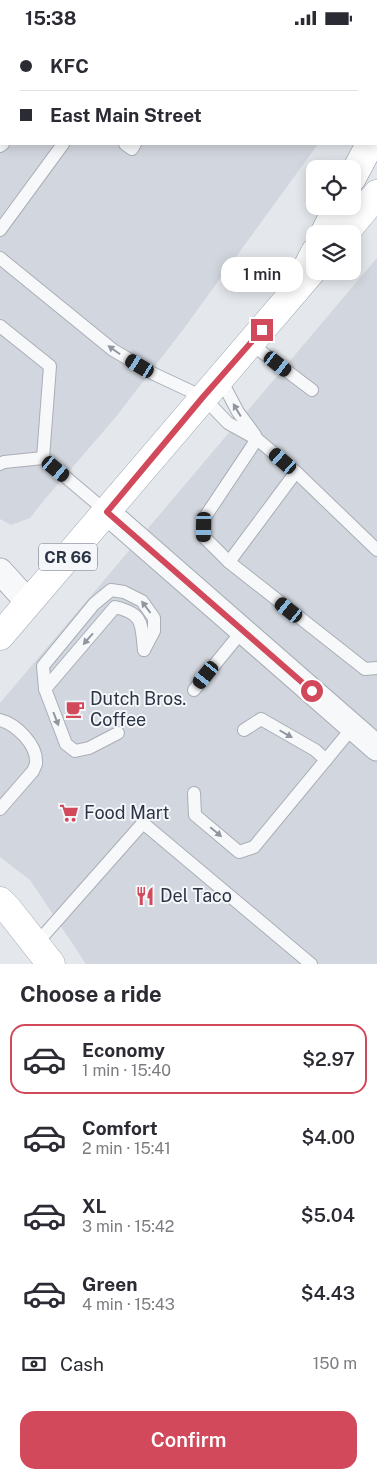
<!DOCTYPE html>
<html lang="en">
<head>
<meta charset="utf-8">
<style>
  :root { --surface:#fff; --page:#f7f7f7; --text:#2b2b33; --muted:#7c7c81; --line:#e1e1e2; --accent:#d1495b }
  body { margin:0; font-family:"Public Sans",sans-serif; background:var(--page); color:var(--text); height:100vh; display:flex; flex-direction:column; font-size:19px; white-space:nowrap }
  * { box-sizing:border-box; margin:0 }
  p { font-size:16px; color:var(--muted) }
  .icon { flex:none; width:28px; height:28px; fill:none; stroke:currentColor; stroke-width:2; stroke-linecap:round; stroke-linejoin:round }
  .map { position:relative; height:929px; overflow:hidden }
  .drawer { display:flex; flex-direction:column; background:var(--surface); flex:1 }
  .drawer>* { flex:none }
  .hud { position:absolute; left:0px; top:0px; width:378px; height:110px; box-shadow:0 2px 12px #0003; display:grid; align-content:center; height:110px; padding:0 20px; background:var(--surface) }
  .controls { position:absolute; left:306px; top:125px; display:grid; gap:10px }
  .controls a { display:grid; place-items:center; width:55px; height:55px; border-radius:10px; background:var(--surface); box-shadow:0 2px 12px #0003; font-size:25px }
  .end { position:absolute; width:22px; height:22px; margin:-11px; border:6px solid #d1495b; background:#fff; box-shadow:0 0 0 2px #fff }
  .from { border-radius:50% }
  .bubble { position:absolute; height:35px; border-radius:15px; background:var(--surface); box-shadow:0 2px 12px #0003; font-size:16px; font-weight:600; line-height:35px; text-align:center }
  .car { position:absolute; width:15px; height:30px; margin:-15px -8px; border-radius:6px; box-shadow:0 0 4px 1px #0007; background:linear-gradient(#222 24%,#8ab4d8 0 40%,#222 0 76%,#8ab4d8 0 86%,#222 0) }
  .hud b { display:flex; align-items:center; gap:18px; height:48px; font-size:19px }
  .hud b+b { border-top:1px solid var(--line) }
  .hud i { width:12px; height:12px; background:var(--text) }
  ul { padding:0; list-style:none }
  li { display:flex; align-items:center; gap:15px; height:70px; margin:0 10px 8px; padding:0 10px; border:2px solid transparent; border-radius:15px }
  li div { flex:1 }
  li b { display:block; font-size:19px }
  li em { font-style:normal; font-weight:600 }
  li.on { border-color:var(--accent) }
  li>.icon { width:45px; height:45px; stroke-width:1.5 }
  h2 { padding:0 20px; font-size:22px; line-height:60px }
  .pay { display:flex; align-items:center; gap:12px; height:55px; padding:0 20px; font-size:19px }
  .pay p { margin-inline-start:auto }
  .cta { display:flex; gap:10px; margin-top:auto; padding:10px 20px }
  .cta a { flex:1; height:58px; border-radius:15px; background:var(--accent); color:#fff; font-size:20px; font-weight:600; line-height:58px; text-align:center }
  .status { display:flex; justify-content:space-between; align-items:center; height:35px; padding:0 25px; background:var(--surface); direction:ltr }
  .status svg { height:14px; fill:currentColor }
  .map>svg:first-child { display:block }
</style>
</head>
<body>
<div class="status"><b>15:38</b><svg viewBox="0 0 49 12"><path d="M0 12V9h3v3zM5 12V6h3v6zM10 12V3h3v9zM15 12V0h3v12zM26 1h20v11H26zM47 4h2v5h-2z"/></svg></div>
<div class="map">
<svg width="377" height="929" viewBox="0 0 377 929">
  <rect width="100%" height="100%" fill="#e4e7ec"/>
  <g fill="#d2d6de">
    <polygon points="0,0 377,0 376,18 376,1 1,1 1,109 318,109 182,296 115,383 45,464 30,483 11,490 0,484"/>
    <polygon points="377,223 377,929 86,929 30,845 0,822 0,668"/>
  </g>
  <g fill="none" stroke-linecap="round" stroke-linejoin="round">
    <g stroke="#a9aeb7" stroke-width="14">
      <g id="service">
        <polyline points="141,1 142,0"/>
        <polyline points="204,1 205,0"/>
        <polyline points="125,109 132,114 135,109"/>
        <polyline points="0,111 3,109"/>
        <polyline points="0,195 63,109"/>
        <polyline points="0,223 113,315 154,339 203,362 228,388 257,404 296,437 377,515"/>
        <polyline points="0,291 50,331 43,423"/>
        <polyline points="250,308 312,355"/>
        <polyline points="220,343 238,377 255,400"/>
        <polyline points="257,404 205,482 204,502 229,527 365,634 377,633"/>
        <polyline points="0,429 4,427 43,423 107,477"/>
        <polyline points="229,527 296,437"/>
        <path d="M45,654L115,572C144,579 141,588 144,615"/>
        <polyline points="194,655 243,595"/>
        <path d="M0,685C16,689 38,710 36,729C35,731 34,734 33,736L0,774"/>
        <polyline points="244,695 261,684 315,715 326,725"/>
        <polyline points="118,698 89,713 75,716 66,709 45,654 43,631 94,569 111,555 124,557 142,566 154,583 154,596 144,615"/>
        <polyline points="194,758 195,780 239,817 254,812 353,692"/>
        <polyline points="36,909 143,788 311,929"/>
      </g>
    </g>
    <g stroke="#a9aeb7" stroke-width="27">
      <g id="minor">
        <polyline points="107,477 377,713"/>
        <polyline points="0,536 28,567"/>
      </g>
    </g>
    <g stroke="#a9aeb7" stroke-width="29">
      <polyline id="secondary" points="0,866 7,873 51,929"/>
    </g>
    <g stroke="#a3abb8" stroke-width="29">
      <g id="primary">
        <polyline points="344,199 377,159"/>
        <polyline points="0,601 311,237"/>
      </g>
    </g>
    <g stroke="#8b94a3" stroke-width="29">
      <g id="motorway">
        <polyline points="352,143 370,109"/>
        <polyline points="324,199 338,171"/>
        <polyline points="295,256 315,217"/>
      </g>
    </g>
    <use href="#service" stroke="#f7f8fa" stroke-width="12"/>
    <use href="#minor" stroke="#f7f8fa" stroke-width="25"/>
    <use href="#secondary" stroke="#fff" stroke-width="28"/>
    <use href="#primary" stroke="#fff" stroke-width="28"/>
    <use href="#motorway" stroke="#fff" stroke-width="28"/>
  </g>
  <defs><path id="oneway-solid" d="M-6-.8H1V-3.2L6.5 0L1 3.2V.8H-6Z" transform="scale(1.25)"/></defs>
  <g fill="#9196a0">
    <use href="#oneway-solid" transform="translate(114 315) rotate(-145)"/>
    <use href="#oneway-solid" transform="translate(237 375) rotate(-121)"/>
    <use href="#oneway-solid" transform="translate(146 572) rotate(-127)"/>
    <use href="#oneway-solid" transform="translate(88 604) rotate(131)"/>
    <use href="#oneway-solid" transform="translate(56 684) rotate(69)"/>
    <use href="#oneway-solid" transform="translate(286 699) rotate(30)"/>
    <use href="#oneway-solid" transform="translate(216 797) rotate(40)"/>
  </g>
  <g fill="none" stroke-linecap="round" stroke-linejoin="round">
    <polyline stroke="#d1495b" stroke-width="6" points="262,295 203,362 107,477 312,656"/>
  </g>
  <defs>
    <g id="cafe-bare" transform="scale(1.5)"><path d="M-5.5-4.5H6V0H3Q3 3.5 0 3.5H-2.5Q-5.5 3.5-5.5 0ZM3-3.2v2h1.7v-2ZM-6 4.5H4V6H-6Z" fill="#d1495b" stroke="#f4f6f9" stroke-width="2.5" paint-order="stroke"/></g>
    <g id="supermarket-bare" transform="scale(1.5)"><path d="M-6-5.5h2.5l.6 2H6L4.5 2H-2.5L-4.4-4H-6ZM-1.5 3.2a1.3 1.3 0 1 0 .1 0ZM3 3.2a1.3 1.3 0 1 0 .1 0Z" fill="#d1495b" stroke="#f4f6f9" stroke-width="2.5" paint-order="stroke"/></g>
    <g id="restaurant-bare" transform="scale(1.5)"><path d="M-5-6h1v4h1v-4h1v4h1v-4h1v5L-1.5 .5V6h-2V.5L-5-1ZM5-6V6H3V1.5H1.5Q1.5-4 5-6Z" fill="#d1495b" stroke="#f4f6f9" stroke-width="2.5" paint-order="stroke"/></g>
  </defs>
  <g fill-rule="evenodd">
    <use href="#cafe-bare" x="75" y="674"/>
    <use href="#supermarket-bare" x="69" y="778"/>
    <use href="#restaurant-bare" x="145" y="861"/>
  </g>
  <g text-anchor="middle" stroke-width="4" stroke-linejoin="round" paint-order="stroke">
    <rect fill="#f4f6f9" stroke="#676e7b" stroke-width="1" x="39" y="508.5" width="58" height="27" rx="4"/>
    <g font-size="16" font-weight="bold" fill="#2b3445">
      <text x="68" y="528">CR 66</text>
    </g>
    <g font-size="18" fill="#2b3445" stroke="#f4f6f9" text-anchor="start">
      <text x="90" y="670">Dutch Bros.<tspan x="90" dy="21">Coffee</tspan></text>
      <text x="84" y="784">Food Mart</text>
      <text x="160" y="867">Del Taco</text>
    </g>
  </g>
</svg>
<div class="controls">
<a><svg class="icon" aria-label="locate" viewBox="0 0 24 24"><circle cx="12" cy="12" r="6"/><path d="M12 2v4M12 18v4M2 12h4M18 12h4"/></svg></a>
<a><svg class="icon" aria-label="layers" viewBox="0 0 24 24"><path d="M12 4l9 5-9 5-9-5zM3 14l9 5 9-5"/></svg></a>
</div>
<i class="end from" style="left:312px;top:656px"></i>
<i class="end" style="left:262px;top:295px"></i>
<div class="bubble" style="left:221px;top:222px;width:82px">1 min</div>
<i class="car" style="left:278px;top:329px;rotate:128deg"></i>
<i class="car" style="left:140px;top:331px;rotate:301deg"></i>
<i class="car" style="left:283px;top:426px;rotate:311deg"></i>
<i class="car" style="left:56px;top:434px;rotate:130deg"></i>
<i class="car" style="left:204px;top:492px;rotate:181deg"></i>
<i class="car" style="left:289px;top:575px;rotate:309deg"></i>
<i class="car" style="left:206px;top:640px;rotate:219deg"></i>
<div class="hud">
<b><i class="from"></i>KFC</b>
<b><i></i>East Main Street</b>
</div>
</div>
<section class="drawer">
<h2>Choose a ride</h2>
<ul>
<li class="on"><svg class="icon" aria-label="car" viewBox="0 0 24 24"><path d="M5 17H2v-5l4-1 3-4h7l3 4 3 1v5h-3M9 17h6M6 11h13"/><circle cx="7" cy="17" r="2"/><circle cx="17" cy="17" r="2"/></svg><div><b>Economy</b><p>1 min · 15:40</p></div><em>$2.97</em></li>
<li><svg class="icon" aria-label="car" viewBox="0 0 24 24"><path d="M5 17H2v-5l4-1 3-4h7l3 4 3 1v5h-3M9 17h6M6 11h13"/><circle cx="7" cy="17" r="2"/><circle cx="17" cy="17" r="2"/></svg><div><b>Comfort</b><p>2 min · 15:41</p></div><em>$4.00</em></li>
<li><svg class="icon" aria-label="car" viewBox="0 0 24 24"><path d="M5 17H2v-5l4-1 3-4h7l3 4 3 1v5h-3M9 17h6M6 11h13"/><circle cx="7" cy="17" r="2"/><circle cx="17" cy="17" r="2"/></svg><div><b>XL</b><p>3 min · 15:42</p></div><em>$5.04</em></li>
<li><svg class="icon" aria-label="car" viewBox="0 0 24 24"><path d="M5 17H2v-5l4-1 3-4h7l3 4 3 1v5h-3M9 17h6M6 11h13"/><circle cx="7" cy="17" r="2"/><circle cx="17" cy="17" r="2"/></svg><div><b>Green</b><p>4 min · 15:43</p></div><em>$4.43</em></li>
</ul>
<div class="pay"><svg class="icon" aria-label="cash" viewBox="0 0 24 24"><path d="M3 7h18v10H3z"/><circle cx="12" cy="12" r="2"/></svg>Cash<p>150 m</p></div>
<div class="cta"><a>Confirm</a></div>
</section>
</body>
</html>
